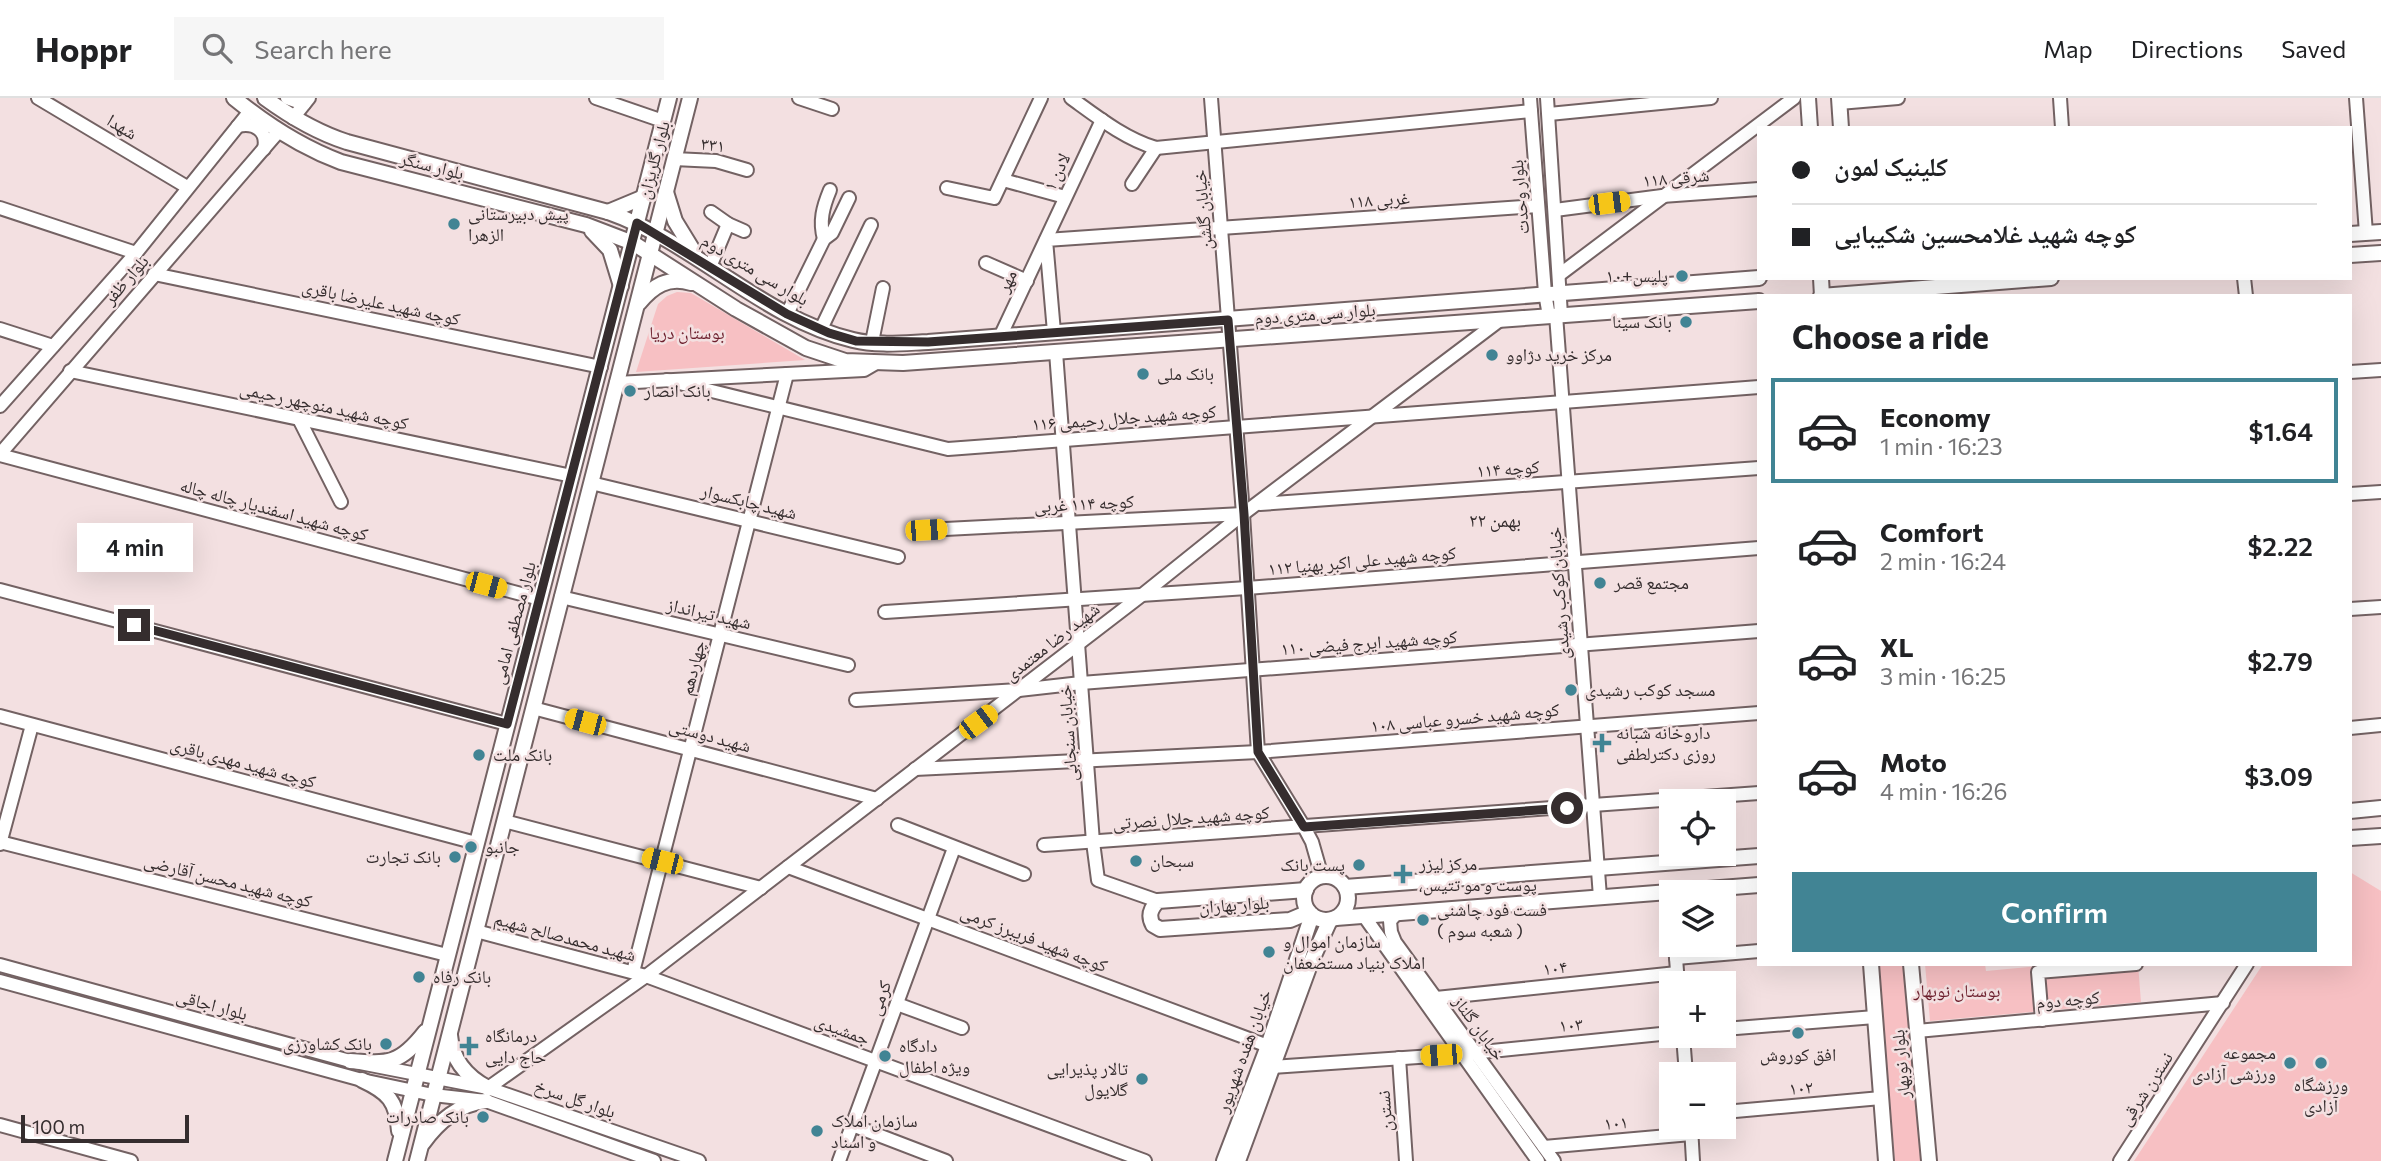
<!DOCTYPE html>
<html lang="en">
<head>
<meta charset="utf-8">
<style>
  :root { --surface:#fff; --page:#f6f6f6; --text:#202124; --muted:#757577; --line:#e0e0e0; --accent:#418494 }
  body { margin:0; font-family:Commissioner,"Noto Naskh Arabic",sans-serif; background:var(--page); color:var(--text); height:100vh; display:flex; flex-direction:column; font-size:26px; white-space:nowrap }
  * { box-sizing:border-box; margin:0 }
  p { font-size:23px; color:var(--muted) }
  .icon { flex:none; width:38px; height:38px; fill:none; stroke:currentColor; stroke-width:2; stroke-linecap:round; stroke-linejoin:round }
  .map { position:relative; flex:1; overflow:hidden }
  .drawer { position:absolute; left:1757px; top:196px; width:595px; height:672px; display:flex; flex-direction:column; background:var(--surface); border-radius:0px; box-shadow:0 7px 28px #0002 }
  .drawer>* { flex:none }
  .guide { position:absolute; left:1757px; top:28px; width:595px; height:154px; border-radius:0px; box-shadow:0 7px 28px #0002; display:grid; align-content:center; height:154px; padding:0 35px; background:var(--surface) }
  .fabs { position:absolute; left:1659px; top:691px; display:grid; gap:14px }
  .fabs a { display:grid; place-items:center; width:77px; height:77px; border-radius:0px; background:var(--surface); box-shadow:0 7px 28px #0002; font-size:35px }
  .scale { position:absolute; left:21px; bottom:18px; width:168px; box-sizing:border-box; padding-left:7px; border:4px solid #352d2e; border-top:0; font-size:19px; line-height:24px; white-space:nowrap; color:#352d2e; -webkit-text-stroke:5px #f3e0e1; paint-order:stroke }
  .end { position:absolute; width:32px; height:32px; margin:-16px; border:9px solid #352d2e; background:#fff; box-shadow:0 0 0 4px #fff }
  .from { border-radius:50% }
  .bubble { position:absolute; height:49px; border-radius:0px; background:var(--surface); box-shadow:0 7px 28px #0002; font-size:23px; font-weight:600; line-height:49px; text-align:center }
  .car { position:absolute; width:21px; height:42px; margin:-21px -10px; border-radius:9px; box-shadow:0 0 5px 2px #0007; background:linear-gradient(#f5c518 24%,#345 0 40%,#f5c518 0 76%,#345 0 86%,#f5c518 0) }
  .guide b { display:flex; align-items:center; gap:24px; height:66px; font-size:26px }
  .guide b+b { border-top:2px solid var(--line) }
  .guide i { width:18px; height:18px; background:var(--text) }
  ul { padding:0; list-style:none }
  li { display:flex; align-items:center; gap:21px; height:105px; margin:0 14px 10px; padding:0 21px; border:4px solid transparent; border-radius:0px }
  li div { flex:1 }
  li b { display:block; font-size:26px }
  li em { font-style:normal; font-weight:600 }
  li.on { border-color:var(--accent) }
  li>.icon { width:63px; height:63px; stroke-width:1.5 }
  h2 { padding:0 35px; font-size:32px; line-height:84px }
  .action { display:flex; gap:14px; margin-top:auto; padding:14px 35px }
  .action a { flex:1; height:80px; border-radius:0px; background:var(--accent); color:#fff; font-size:28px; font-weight:600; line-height:80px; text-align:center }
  header { display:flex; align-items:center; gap:42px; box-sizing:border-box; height:98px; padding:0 35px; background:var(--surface); border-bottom:2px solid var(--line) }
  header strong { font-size:33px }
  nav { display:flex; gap:38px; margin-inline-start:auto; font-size:24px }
  .search { width:490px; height:63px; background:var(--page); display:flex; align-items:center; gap:18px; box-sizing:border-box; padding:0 24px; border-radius:0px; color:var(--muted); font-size:26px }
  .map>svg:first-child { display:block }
</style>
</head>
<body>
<header>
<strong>Hoppr</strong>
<div class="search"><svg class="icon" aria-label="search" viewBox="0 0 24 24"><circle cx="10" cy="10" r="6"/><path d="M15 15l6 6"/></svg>Search here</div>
<nav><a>Map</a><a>Directions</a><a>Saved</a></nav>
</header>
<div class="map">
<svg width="2381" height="1063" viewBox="0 0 2381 1063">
  <rect width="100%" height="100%" fill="#f3e0e1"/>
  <g fill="#f7c0c3">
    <polygon points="677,194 691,195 805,262 636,274 658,206 667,198"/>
    <polygon points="2350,774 2381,793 2381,1063 2134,1063 2263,866 2350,866"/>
    <polygon points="1877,866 1905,866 1924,1063 1895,1063"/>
    <polygon points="1925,866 1985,866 1986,873 2062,866 2138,866 2141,904 1930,923"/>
  </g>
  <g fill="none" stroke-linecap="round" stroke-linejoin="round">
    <g stroke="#736263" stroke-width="16">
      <g id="minor">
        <polyline points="38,0 187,89"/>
        <polyline points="287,0 304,6"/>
        <polyline points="596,0 663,23"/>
        <polyline points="799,0 832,11"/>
        <path d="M1071,0C1096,18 1125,41 1156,50L1531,13"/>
        <polyline points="1211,0 1243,416 1258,654 1304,729 1312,744 1322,779"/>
        <polyline points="1530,0 1545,195 1549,218"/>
        <polyline points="1547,0 1561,217"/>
        <polyline points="2060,0 2062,30"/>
        <polyline points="2356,0 2366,135"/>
        <polyline points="1839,5 1898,0"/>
        <polyline points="1549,16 1711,0"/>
        <polyline points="293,20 309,0"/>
        <path d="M238,28C255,24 268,33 264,51"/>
        <polyline points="674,61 716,63 747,72"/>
        <polyline points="1003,82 1065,99"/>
        <polyline points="1132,86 1156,50"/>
        <polyline points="947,90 994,100 1041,0"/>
        <polyline points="0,110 136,155"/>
        <polyline points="1555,112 1662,98 1759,91"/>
        <polyline points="711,114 728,126"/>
        <path d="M824,141C819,123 823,109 830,92"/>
        <polyline points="986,165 1027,183"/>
        <polyline points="710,169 728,126 744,133"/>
        <polyline points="154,176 601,269"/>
        <polyline points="1559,177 1794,0"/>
        <polyline points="2244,180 2246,198"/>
        <polyline points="787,216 824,141 832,135 849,100"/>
        <polyline points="1556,217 1600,799"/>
        <polyline points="0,231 53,248"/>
        <polyline points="821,231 871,127"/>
        <polyline points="1054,234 1046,142 1538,108"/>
        <polyline points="1000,239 1102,22"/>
        <polyline points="872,244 883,190"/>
        <polyline points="1056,254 1093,744 1098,782 1158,803"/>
        <polyline points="70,273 572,378"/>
        <polyline points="2350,274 2381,272"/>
        <polyline points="667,282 948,351 1759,289"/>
        <polyline points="616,285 864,272 876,265"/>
        <polyline points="0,308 136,155 250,13"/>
        <polyline points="299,321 341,404"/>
        <polyline points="0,356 279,33"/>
        <polyline points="0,357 540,501"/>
        <polyline points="591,385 898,459"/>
        <polyline points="2350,396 2381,394"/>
        <polyline points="1260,406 1759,370"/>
        <polyline points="926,432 1243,416"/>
        <polyline points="0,492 507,626"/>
        <polyline points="561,499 848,567"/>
        <polyline points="2350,511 2381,509"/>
        <polyline points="885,514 1247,490 1759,450"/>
        <polyline points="856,602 1019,592 1081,585 1759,533"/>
        <polyline points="533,610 877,701"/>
        <polyline points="0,618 476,745"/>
        <polyline points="2350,630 2381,627"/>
        <polyline points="915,671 1258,654 1759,615"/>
        <polyline points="504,723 761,790"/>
        <polyline points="898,727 1024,776"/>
        <polyline points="0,744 447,857"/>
        <polyline points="0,746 32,627"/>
        <polyline points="1044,747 1759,695"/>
        <polyline points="788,769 1268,948"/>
        <polyline points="1397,815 1390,823 1391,834 1395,844 1554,1063"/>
        <polyline points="1364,818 1538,1063"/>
        <polyline points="476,833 646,878 1145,1063"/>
        <polyline points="1675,847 1678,886"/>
        <polyline points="1676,860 1759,853"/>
        <polyline points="0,867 350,963 488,990 699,1063"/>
        <polyline points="633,874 787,276"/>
        <polyline points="0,883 362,982 433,997 486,1003 654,1063"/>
        <polyline points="1436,900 1677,875"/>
        <polyline points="897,906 962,930"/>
        <polyline points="2042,922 2038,874 2136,866"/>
        <polyline points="1724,931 1875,919"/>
        <polyline points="1917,933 2223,905"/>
        <polyline points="1683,938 1686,976"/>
        <polyline points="1399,960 1406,1063"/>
        <polyline points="1272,969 1462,956 1671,935"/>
        <polyline points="488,990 646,878 1142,497 1243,416 1500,222"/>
        <polyline points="1724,1014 1881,1000"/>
        <polyline points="0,1027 131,1063"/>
        <polyline points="852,1027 946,1063"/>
        <polyline points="1691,1029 1693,1063"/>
        <polyline points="1544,1049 1691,1036"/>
        <polyline points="839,1063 954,750"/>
        <polyline points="2120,1063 2247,866"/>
      </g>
    </g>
    <g stroke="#736263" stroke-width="18">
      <g id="major">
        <path d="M234,0C267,27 301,49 341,64L586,127L633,145L736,211L806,250L845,263L903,265L1759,203"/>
        <path d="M265,0C291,19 316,34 347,44L608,114C696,145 762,220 853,242C877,248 904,245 928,244L1759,180"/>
        <polyline points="1808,0 1810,30"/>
        <polyline points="1839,0 1841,30"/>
        <polyline points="666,94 675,123 694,154"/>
        <polyline points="608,114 644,99"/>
        <polyline points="592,133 610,152 621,188"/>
        <polyline points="2350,136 2381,134"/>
        <polyline points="2350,157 2381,155"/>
        <polyline points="1821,180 1822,198"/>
        <polyline points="1821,198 2051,180"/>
        <path d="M639,205C653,188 668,178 691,185"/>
        <polyline points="2350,713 2381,710"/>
        <polyline points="2350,740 2381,738"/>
        <circle cx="1326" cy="800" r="22"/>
        <polyline points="1345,789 1759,758"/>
        <path d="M1306,792L1158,803C1150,811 1148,818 1153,827L1160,831L1290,822L1309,814"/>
        <polyline points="1336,820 1759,787"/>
        <polyline points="1871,866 1886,1063"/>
        <polyline points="1911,866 1929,1063"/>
        <path d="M450,937C452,962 467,979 488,990"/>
        <path d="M350,963C389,966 400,966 425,934"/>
        <path d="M362,982C388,994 397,1003 399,1033"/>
        <path d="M423,1045C438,1024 460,1005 486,1003"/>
        <polyline points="395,1063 669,0"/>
        <polyline points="417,1063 690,0"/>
        <polyline points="1224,1063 1268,948 1312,817"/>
        <polyline points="1238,1063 1311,864 1330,822"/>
      </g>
    </g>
    <use href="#minor" stroke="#fff" stroke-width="12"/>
    <use href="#major" stroke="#fff" stroke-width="14"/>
  </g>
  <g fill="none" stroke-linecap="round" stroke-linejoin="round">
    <polyline stroke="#352d2e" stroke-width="9" points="134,527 507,626 637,125 787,216 829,235 856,243 928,244 1228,222 1244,416 1258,654 1304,729 1567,710"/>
  </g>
  <g fill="#418494" stroke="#f3e0e1" stroke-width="2.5">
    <circle cx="454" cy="126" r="7"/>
    <circle cx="1682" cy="178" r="7"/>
    <circle cx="1686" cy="224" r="7"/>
    <circle cx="1492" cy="257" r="7"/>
    <circle cx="1143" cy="276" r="7"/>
    <circle cx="630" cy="293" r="7"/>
    <circle cx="1600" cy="485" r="7"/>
    <circle cx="1571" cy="592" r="7"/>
    <path d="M1598.5 634.5h7v7h7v7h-7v7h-7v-7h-7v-7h7z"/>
    <circle cx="479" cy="657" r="7"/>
    <circle cx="471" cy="749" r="7"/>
    <circle cx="455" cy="759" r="7"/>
    <circle cx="1136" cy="763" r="7"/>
    <circle cx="1359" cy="767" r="7"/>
    <path d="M1399.5 765.5h7v7h7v7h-7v7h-7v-7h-7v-7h7z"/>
    <circle cx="1423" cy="822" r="7"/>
    <circle cx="1269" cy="854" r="7"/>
    <circle cx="419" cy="879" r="7"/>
    <circle cx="1798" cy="935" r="7"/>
    <circle cx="386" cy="946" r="7"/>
    <path d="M465.5 937.5h7v7h7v7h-7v7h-7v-7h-7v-7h7z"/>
    <circle cx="885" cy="958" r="7"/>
    <circle cx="2290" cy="965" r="7"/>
    <circle cx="2321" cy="965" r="7"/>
    <circle cx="1142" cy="981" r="7"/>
    <circle cx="483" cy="1019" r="7"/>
    <circle cx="817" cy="1033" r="7"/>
  </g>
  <g text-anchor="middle" stroke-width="5" stroke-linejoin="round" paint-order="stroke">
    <g font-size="18" fill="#352d2e" stroke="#f3e0e1">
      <text transform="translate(122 29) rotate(31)" y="6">شهدا</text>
      <text transform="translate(713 47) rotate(7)" y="6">۳۳۱</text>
      <text transform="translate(654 62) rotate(-75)" y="6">بلوار گلریزان</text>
      <text transform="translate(432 68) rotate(14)" y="6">بلوار سنگر</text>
      <text transform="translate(1057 74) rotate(-65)" y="6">لادن ۱</text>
      <text transform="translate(1676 80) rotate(-5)" y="6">۱۱۸ شرقی</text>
      <text transform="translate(1520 99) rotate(-95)" y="6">بلوار وحدت</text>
      <text transform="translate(1379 102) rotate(-4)" y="6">۱۱۸ غربی</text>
      <text transform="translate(1203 112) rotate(-95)" y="6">خیابان گلشن</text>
      <text transform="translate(755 172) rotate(31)" y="6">بلوار سی متری دوم</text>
      <text transform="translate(126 182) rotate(-49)" y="6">بلوار ظفر</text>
      <text transform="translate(1007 183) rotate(-64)" y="6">مهر</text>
      <text transform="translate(381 205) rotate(12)" y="6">کوچه شهید علیرضا باقری</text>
      <text transform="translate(1315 216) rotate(-4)" y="6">بلوار سی متری دوم</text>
      <text transform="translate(324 308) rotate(12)" y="6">کوچه شهید منوچهر رحیمی</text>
      <text transform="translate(1124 320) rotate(-4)" y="6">کوچه شهید جلال رحیمی ۱۱۶</text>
      <text transform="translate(1508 371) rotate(-4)" y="6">کوچه ۱۱۴</text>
      <text transform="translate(749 404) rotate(14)" y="6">شهید چابکسوار</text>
      <text transform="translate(1084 406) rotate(-3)" y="6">کوچه ۱۱۴ غربی</text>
      <text transform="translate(274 412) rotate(15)" y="6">کوچه شهید اسفندیار چاله چاله</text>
      <text transform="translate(1362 463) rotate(-5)" y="6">کوچه شهید علی اکبر بهنیا ۱۱۲</text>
      <text transform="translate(1559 495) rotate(-94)" y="6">خیابان کوکب رشیدی</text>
      <text transform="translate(709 516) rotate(13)" y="6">شهید تیرانداز</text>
      <text transform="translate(514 525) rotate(-75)" y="6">بلوار مصطفی امامی</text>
      <text transform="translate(1052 544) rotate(-38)" y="6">شهید رضا معتمدی</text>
      <text transform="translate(1369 545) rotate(-4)" y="6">کوچه شهید ایرج فیضی ۱۱۰</text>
      <text transform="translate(693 570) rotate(-76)" y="6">چهاردهم</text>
      <text transform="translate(1465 620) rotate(-5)" y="6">کوچه شهید خسرو عباسی ۱۰۸</text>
      <text transform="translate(1068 635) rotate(-94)" y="6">خیابان سنجابی</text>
      <text transform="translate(710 638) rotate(15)" y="6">شهید دوستی</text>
      <text transform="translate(243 665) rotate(15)" y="6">کوچه شهید مهدی باقری</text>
      <text transform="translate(1191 720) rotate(-4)" y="6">کوچه شهید جلال نصرتی</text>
      <text transform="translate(228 783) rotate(14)" y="6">کوچه شهید محسن آقارضی</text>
      <text transform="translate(1234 807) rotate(-4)" y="6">بلوار بهاران</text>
      <text transform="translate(565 839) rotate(15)" y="6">شهید محمدصالح شهیم</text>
      <text transform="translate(1034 841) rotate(21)" y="6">کوچه شهید فریبرز کرمی</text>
      <text transform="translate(1555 870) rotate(-6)" y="6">۱۰۴</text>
      <text transform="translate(880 900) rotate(-70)" y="6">کرمی</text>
      <text transform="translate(2068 902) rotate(-5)" y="6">کوچه دوم</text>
      <text transform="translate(212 907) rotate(15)" y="6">بلوار اجاقی</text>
      <text transform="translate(1571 927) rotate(-5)" y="6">۱۰۳</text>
      <text transform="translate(1479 930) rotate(54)" y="6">خیابان گلناز</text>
      <text transform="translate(842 932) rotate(20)" y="6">جمشیدی</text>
      <text transform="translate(1244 953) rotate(-70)" y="6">خیابان هفده شهریور</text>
      <text transform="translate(1901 966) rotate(-95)" y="6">بلوار نوبهار</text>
      <text transform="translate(1801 990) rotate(-5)" y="6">۱۰۲</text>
      <text transform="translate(2146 991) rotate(-57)" y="6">نسترن شرقی</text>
      <text transform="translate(575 1001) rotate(19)" y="6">بلوار گل سرخ</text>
      <text transform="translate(1385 1013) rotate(-94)" y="6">نسترن</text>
      <text transform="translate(1616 1025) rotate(-5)" y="6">۱۰۱</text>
    </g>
    <g font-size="18" fill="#352d2e" stroke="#f3e0e1" text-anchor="start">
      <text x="468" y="122">پیش دبیرستانی<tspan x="468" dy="21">الزهرا</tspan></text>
      <text x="1668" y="184" text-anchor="end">پلیس+۱۰</text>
      <text x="1672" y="230" text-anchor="end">بانک سینا</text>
      <text x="1506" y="263">مرکز خرید دژاوو</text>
      <text x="1157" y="282">بانک ملی</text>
      <text x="644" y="299">بانک انصار</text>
      <text x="1614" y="491">مجتمع قصر</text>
      <text x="1585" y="598">مسجد کوکب رشیدی</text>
      <text x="1616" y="641">داروخانه شبانه<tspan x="1616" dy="21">روزی دکترلطفی</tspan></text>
      <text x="493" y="663">بانک ملت</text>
      <text x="485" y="755">جانبو</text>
      <text x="441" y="765" text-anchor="end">بانک تجارت</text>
      <text x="1150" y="769">سبحان</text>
      <text x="1419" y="772">مرکز لیزر<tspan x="1419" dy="21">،پوست و مو تتیس</tspan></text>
      <text x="1345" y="773" text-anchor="end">پست بانک</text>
      <text x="1437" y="818">فست فود چاشنی<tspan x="1437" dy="21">( شعبه سوم )</tspan></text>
      <text x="1283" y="850">سازمان اموال و<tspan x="1283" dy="21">املاک بنیاد مستضعفان</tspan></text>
      <text x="433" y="885">بانک رفاه</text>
      <text x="485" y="944">درمانگاه<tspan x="485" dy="21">حاج دایی</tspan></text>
      <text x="372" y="952" text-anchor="end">بانک کشاورزی</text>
      <text x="899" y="954">دادگاه<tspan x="899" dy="21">ویژه اطفال</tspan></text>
      <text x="2276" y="961" text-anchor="end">مجموعه<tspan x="2276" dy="21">ورزشی آزادی</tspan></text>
      <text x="1798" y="963" text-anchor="middle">افق کوروش</text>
      <text x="1128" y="977" text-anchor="end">تالار پذیرایی<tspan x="1128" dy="21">گلایول</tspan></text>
      <text x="2321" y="993" text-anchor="middle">ورزشگاه<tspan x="2321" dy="21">آزادی</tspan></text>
      <text x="469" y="1025" text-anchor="end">بانک صادرات</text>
      <text x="831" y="1029">سازمان املاک<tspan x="831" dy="21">و اسناد</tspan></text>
    </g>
    <g font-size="18" fill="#6d1f2d" stroke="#f3e0e1">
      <text x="687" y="241">بوستان دریا</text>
      <text x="1957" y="899">بوستان نوبهار</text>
    </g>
    <g font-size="19" fill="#352d2e" stroke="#f3e0e1">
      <text x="1495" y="429">۲۲ بهمن</text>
    </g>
  </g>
</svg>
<div class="fabs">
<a><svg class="icon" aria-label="locate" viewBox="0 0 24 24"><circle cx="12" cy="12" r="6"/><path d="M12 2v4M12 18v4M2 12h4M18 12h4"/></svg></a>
<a><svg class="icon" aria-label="layers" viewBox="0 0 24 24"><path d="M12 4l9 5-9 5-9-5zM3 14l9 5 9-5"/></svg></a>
<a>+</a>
<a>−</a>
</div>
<div class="scale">100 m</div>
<i class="end from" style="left:1567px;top:710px"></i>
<i class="end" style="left:134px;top:527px"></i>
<div class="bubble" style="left:77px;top:425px;width:116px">4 min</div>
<i class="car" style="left:1609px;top:105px;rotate:83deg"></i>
<i class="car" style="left:926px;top:432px;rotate:87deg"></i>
<i class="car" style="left:486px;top:487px;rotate:105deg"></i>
<i class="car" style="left:585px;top:624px;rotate:285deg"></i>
<i class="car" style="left:978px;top:624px;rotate:53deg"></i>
<i class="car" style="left:662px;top:763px;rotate:284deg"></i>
<i class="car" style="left:1441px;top:957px;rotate:266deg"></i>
<div class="guide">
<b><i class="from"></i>کلینیک لمون</b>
<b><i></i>کوچه شهید غلامحسین شکیبایی</b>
</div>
<section class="drawer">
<h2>Choose a ride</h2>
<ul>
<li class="on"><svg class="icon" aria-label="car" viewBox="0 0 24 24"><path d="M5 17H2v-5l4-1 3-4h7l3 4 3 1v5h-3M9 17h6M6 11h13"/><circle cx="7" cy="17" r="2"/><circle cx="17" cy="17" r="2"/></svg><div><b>Economy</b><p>1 min · 16:23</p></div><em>$1.64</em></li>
<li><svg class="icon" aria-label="car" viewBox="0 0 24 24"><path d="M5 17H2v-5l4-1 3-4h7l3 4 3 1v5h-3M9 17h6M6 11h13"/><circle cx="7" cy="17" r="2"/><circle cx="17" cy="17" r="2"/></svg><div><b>Comfort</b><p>2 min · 16:24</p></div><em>$2.22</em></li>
<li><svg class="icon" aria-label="car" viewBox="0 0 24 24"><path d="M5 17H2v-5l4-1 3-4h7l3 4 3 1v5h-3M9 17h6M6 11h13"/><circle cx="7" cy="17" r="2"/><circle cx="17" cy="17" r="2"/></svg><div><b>XL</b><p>3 min · 16:25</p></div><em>$2.79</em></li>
<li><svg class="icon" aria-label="car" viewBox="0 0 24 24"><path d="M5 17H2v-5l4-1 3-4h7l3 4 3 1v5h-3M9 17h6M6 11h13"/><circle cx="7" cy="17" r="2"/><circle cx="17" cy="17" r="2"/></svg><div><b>Moto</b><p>4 min · 16:26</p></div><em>$3.09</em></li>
</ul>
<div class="action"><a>Confirm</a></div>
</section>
</div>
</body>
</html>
